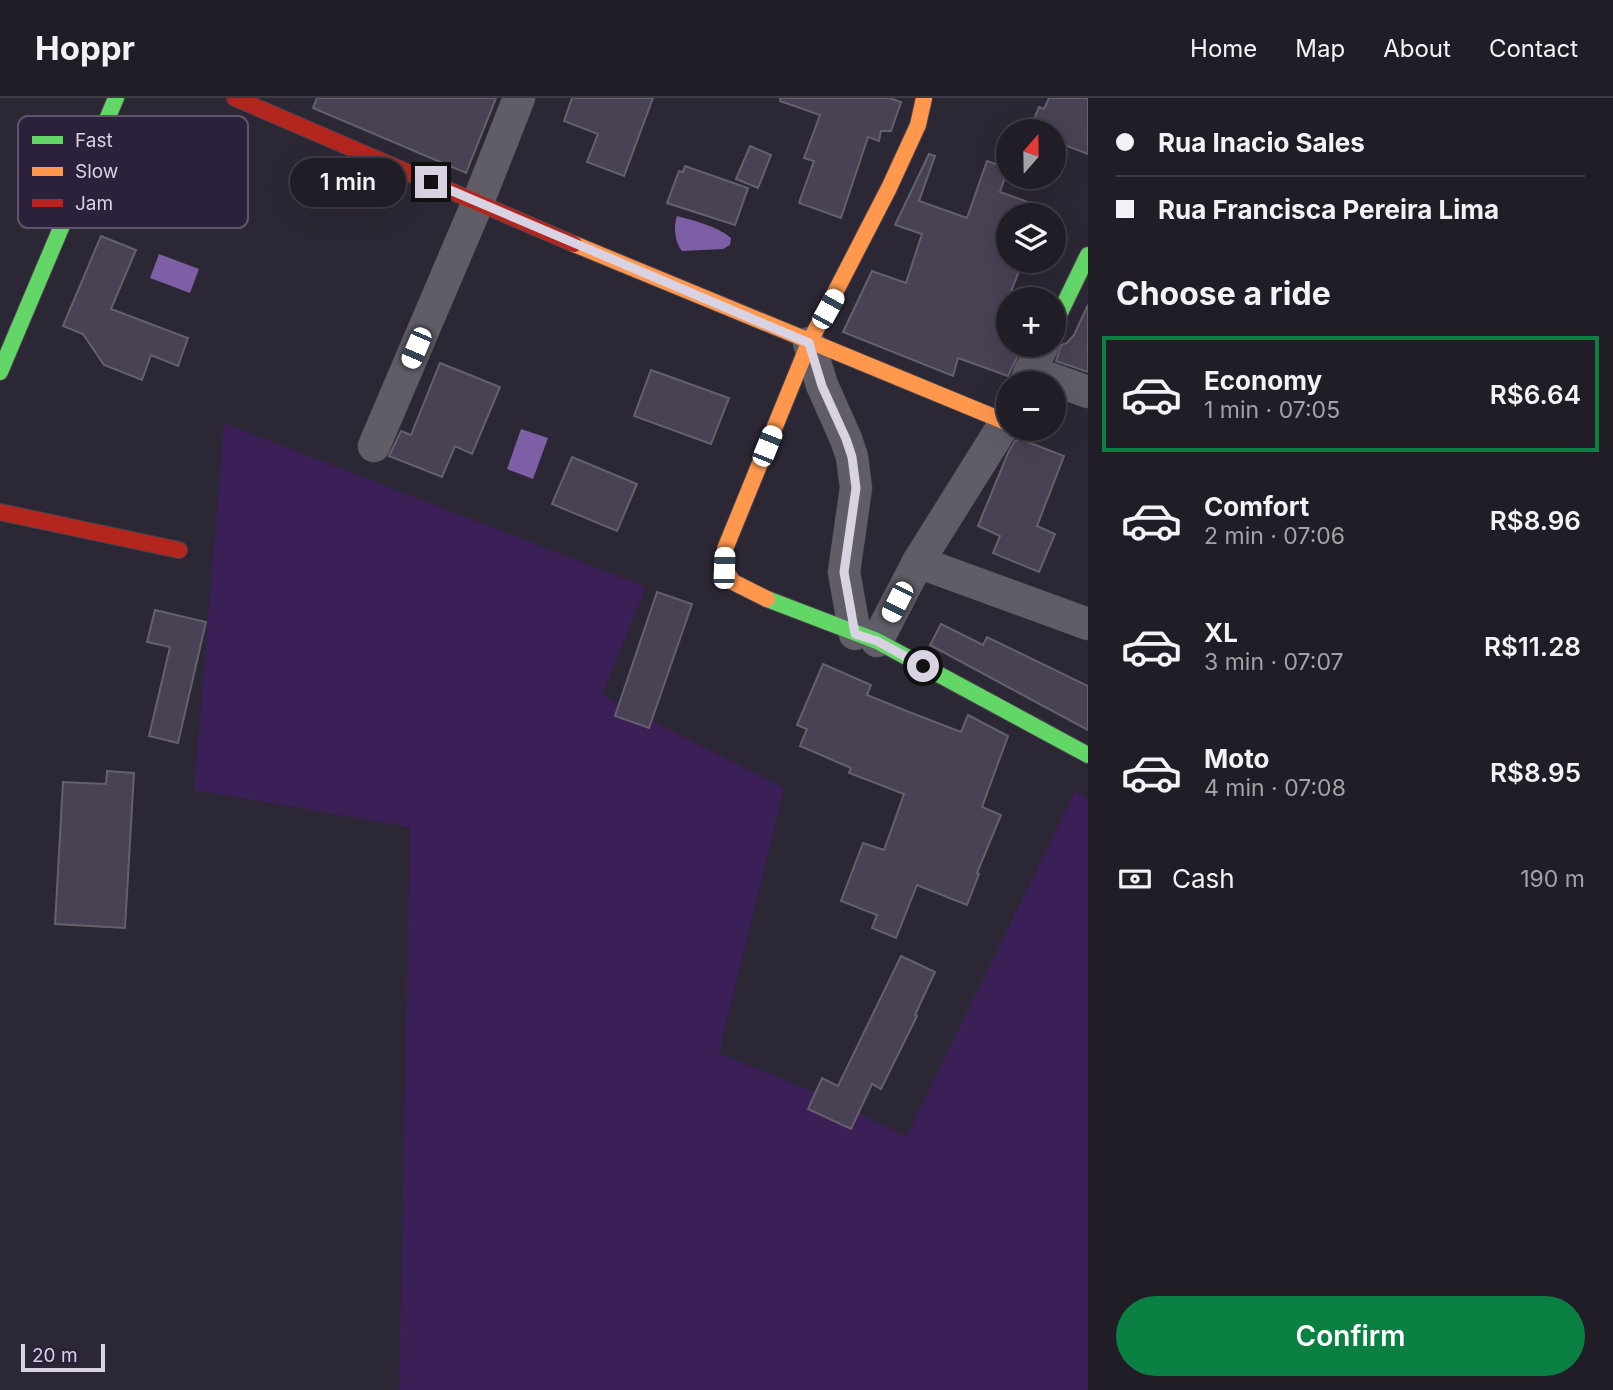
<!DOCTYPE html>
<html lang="en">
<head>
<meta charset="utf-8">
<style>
  :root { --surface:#211d27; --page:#29262f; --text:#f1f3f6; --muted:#a2a2a7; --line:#3e3b44; --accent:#0b8043 }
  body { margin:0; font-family:Inter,sans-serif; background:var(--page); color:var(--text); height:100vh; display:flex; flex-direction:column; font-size:26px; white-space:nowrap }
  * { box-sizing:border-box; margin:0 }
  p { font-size:23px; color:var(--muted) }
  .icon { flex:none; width:38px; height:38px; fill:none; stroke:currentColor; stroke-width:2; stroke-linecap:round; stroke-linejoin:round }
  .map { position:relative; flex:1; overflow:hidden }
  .side { display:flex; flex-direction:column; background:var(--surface); width:525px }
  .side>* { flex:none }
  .hud { display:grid; align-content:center; height:154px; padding:0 28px; background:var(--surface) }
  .needle { width:46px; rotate:20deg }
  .controls { position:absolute; left:996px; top:21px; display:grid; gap:14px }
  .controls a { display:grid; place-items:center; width:70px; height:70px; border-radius:50%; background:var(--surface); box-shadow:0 7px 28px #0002,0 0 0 2px var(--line); font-size:35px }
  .scale { position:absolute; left:21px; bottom:18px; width:84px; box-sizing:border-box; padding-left:7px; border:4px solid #d8d2e2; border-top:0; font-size:19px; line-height:24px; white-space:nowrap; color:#d8d2e2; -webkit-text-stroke:5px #2b213a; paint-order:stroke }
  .end { position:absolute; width:32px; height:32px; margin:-16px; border:9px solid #d8d2e2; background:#111; box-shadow:0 0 0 4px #111 }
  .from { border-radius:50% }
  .bubble { position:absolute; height:49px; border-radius:24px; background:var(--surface); box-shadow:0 7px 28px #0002,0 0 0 2px var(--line); font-size:23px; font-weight:600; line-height:49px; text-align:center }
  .car { position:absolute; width:21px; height:42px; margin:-21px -10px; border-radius:9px; box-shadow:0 0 5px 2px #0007; background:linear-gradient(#fff 24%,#345 0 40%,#fff 0 76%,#345 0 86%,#fff 0) }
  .hud b { display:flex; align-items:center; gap:24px; height:66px; font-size:26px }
  .hud b+b { border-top:2px solid var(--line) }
  .hud i { width:18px; height:18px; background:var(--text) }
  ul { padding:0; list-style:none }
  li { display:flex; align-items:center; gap:21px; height:116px; margin:0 14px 10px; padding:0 14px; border:4px solid transparent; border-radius:0px }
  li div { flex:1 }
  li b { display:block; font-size:26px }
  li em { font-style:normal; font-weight:600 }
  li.active { border-color:var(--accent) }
  li>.icon { width:63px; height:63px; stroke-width:1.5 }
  h2 { padding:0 28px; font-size:32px; line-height:84px }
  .pay { display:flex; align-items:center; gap:18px; height:77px; padding:0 28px; font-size:26px }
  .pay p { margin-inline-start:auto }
  .action { display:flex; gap:14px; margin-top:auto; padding:14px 28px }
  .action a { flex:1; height:80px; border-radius:42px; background:var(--accent); color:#fff; font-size:28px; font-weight:600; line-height:80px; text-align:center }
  header { display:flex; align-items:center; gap:42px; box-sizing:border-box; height:98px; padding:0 35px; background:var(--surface); border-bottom:2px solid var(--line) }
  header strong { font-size:33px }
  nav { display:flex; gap:38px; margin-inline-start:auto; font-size:24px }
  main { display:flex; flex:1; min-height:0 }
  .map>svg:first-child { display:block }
</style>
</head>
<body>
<header>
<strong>Hoppr</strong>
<nav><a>Home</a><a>Map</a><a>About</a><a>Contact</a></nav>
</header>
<main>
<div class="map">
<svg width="1088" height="1292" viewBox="0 0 1088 1292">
  <rect width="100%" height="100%" fill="#2c2734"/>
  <polygon fill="#3a2057" points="224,325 646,489 602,597 784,690 719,955 821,997 906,1039 1075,693 1088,701 1088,1292 399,1292 410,729 194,692"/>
  <g fill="#7c5fa4">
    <path d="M677,118C695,123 717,128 731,140L730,147L723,151L682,153C675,145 673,128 677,118Z"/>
    <polygon points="159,156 199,171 190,195 150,180"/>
    <polygon points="521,331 548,340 533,381 507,371"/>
  </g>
  <g fill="#494154" stroke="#65616c" stroke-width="2">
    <polygon points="317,0 496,0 466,75 313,10"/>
    <polygon points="572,0 653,0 624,78 587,64 598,36 564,23"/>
    <polygon points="780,0 890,0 901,4 891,33 881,33 879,43 868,39 841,120 799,105 814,63 804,60 820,17 780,3"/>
    <polygon points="1049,0 1088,0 1088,56 1054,43 1054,33 1029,33 1039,9 1044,11"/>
    <polygon points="750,48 771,57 758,90 736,81"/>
    <polygon points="929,56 935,58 919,103 967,120 987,63 1008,70 1000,94 1056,114 1055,117 1008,117 1008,163 1023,163 1008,201 1008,247 1023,247 1008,278 958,260 953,278 843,234 872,173 906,185 922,136 895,127"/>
    <polygon points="685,68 748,90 735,127 667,105 679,73 683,74"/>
    <polygon points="101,138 136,152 111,211 188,240 178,268 151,257 142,282 104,267 83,236 63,228"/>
    <polygon points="1088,207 1088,274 1056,263 1061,247 1067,245 1074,237"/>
    <polygon points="440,265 500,289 472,356 455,348 442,379 389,358 401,333 411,337"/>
    <polygon points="651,272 729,300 711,346 634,318"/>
    <polygon points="1020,341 1064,358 1037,428 1055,436 1039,474 993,455 1000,438 978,428 1008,355 1015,343"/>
    <polygon points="572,359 637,386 617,433 552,406"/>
    <polygon points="657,494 692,506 649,630 615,618"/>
    <polygon points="155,512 206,524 178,645 149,638 170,549 147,544"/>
    <polygon points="941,526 983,547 987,539 1088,588 1088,632 930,547"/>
    <polygon points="823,566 871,587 867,597 909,614 961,634 968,617 1008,638 982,709 1001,717 977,775 979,776 967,807 917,787 896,840 872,830 877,817 841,803 863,745 884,752 904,696 849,675 851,670 800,648 807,631 797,627"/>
    <polygon points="107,673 134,675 125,830 55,826 63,684 106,686"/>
    <polygon points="901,858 935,874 915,917 917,918 881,991 872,986 851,1031 808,1011 822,980 838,988"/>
  </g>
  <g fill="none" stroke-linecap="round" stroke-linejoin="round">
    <g stroke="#48434f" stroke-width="33">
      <g id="street">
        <polyline points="809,245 822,287 846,341 852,359 856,390 844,474 855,536"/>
        <polyline points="1030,273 1088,294"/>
        <polyline points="1025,285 1043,247"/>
        <polyline points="374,348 478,104 519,0"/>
        <polyline points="918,464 1088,526"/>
        <polyline points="877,543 918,464 1008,320"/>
      </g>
    </g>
    <g stroke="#48434f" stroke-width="18">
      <g id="fast">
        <polyline points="1054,227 1088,157"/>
        <polyline points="0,274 116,0"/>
        <polyline points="767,501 877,543 1088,657"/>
      </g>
    </g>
    <g stroke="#48434f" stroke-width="18">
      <g id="slow">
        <polyline points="574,146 1006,324"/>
        <polyline points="767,501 733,484 724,470 725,451 809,245 889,90 918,27 924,0"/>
      </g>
    </g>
    <g stroke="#48434f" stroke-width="18">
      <g id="jam">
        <polyline points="235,0 574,146"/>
        <polyline points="0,414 179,452"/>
      </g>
    </g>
    <use href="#street" stroke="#615d67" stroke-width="32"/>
    <use href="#fast" stroke="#63d668" stroke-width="16"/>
    <use href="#slow" stroke="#ff974d" stroke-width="16"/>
    <use href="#jam" stroke="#b3261e" stroke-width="16"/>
  </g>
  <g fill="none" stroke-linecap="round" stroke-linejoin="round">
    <polyline stroke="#d8d2e2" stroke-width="9" points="431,84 809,245 822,288 846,341 852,359 856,390 844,474 855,536 877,543 923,568"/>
  </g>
  <rect x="18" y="18" width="230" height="112" rx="10" fill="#2b213a" stroke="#5f566c" stroke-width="2"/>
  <rect x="32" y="38" width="31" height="8" fill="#63d668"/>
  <rect x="32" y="69" width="31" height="9" fill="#ff974d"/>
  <rect x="32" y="101" width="31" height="8" fill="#b3261e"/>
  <g font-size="19" fill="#d8d2e2">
    <text x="75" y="49">Fast</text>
    <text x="75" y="80">Slow</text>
    <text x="75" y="112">Jam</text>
  </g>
</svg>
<div class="controls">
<a><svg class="needle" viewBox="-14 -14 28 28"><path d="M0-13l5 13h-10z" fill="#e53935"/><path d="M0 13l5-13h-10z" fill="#a2a2a7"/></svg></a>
<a><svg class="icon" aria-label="layers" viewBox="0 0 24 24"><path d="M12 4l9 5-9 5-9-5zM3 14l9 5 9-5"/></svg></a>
<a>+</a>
<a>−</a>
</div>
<div class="scale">20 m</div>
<i class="end from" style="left:923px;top:568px"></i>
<i class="end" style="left:431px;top:84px"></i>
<div class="bubble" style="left:290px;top:60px;width:116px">1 min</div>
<i class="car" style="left:828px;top:211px;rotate:29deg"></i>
<i class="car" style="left:416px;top:250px;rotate:203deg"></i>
<i class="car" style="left:767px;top:348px;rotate:22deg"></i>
<i class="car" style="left:724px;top:470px;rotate:2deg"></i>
<i class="car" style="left:897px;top:504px;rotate:207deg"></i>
</div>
<section class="side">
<div class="hud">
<b><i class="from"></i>Rua Inacio Sales</b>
<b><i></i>Rua Francisca Pereira Lima</b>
</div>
<h2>Choose a ride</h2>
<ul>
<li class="active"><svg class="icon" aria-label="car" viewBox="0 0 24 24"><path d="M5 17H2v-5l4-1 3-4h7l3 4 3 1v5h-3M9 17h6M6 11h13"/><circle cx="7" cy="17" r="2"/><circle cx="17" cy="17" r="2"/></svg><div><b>Economy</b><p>1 min · 07:05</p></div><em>R$6.64</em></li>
<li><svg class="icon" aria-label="car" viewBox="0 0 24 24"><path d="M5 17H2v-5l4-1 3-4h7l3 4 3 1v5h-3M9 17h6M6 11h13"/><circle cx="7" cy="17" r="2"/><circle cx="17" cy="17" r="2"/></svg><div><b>Comfort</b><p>2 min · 07:06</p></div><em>R$8.96</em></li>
<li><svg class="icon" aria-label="car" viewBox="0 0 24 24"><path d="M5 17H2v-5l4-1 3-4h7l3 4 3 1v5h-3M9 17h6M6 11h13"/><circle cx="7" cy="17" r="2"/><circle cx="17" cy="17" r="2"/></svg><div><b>XL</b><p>3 min · 07:07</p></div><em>R$11.28</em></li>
<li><svg class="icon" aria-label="car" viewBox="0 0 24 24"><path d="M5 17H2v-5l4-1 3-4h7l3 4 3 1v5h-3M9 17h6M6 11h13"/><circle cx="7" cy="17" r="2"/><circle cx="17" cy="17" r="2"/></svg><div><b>Moto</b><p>4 min · 07:08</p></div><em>R$8.95</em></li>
</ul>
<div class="pay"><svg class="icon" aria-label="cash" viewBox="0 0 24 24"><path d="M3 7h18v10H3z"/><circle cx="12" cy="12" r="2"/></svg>Cash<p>190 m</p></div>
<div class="action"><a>Confirm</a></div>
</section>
</main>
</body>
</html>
